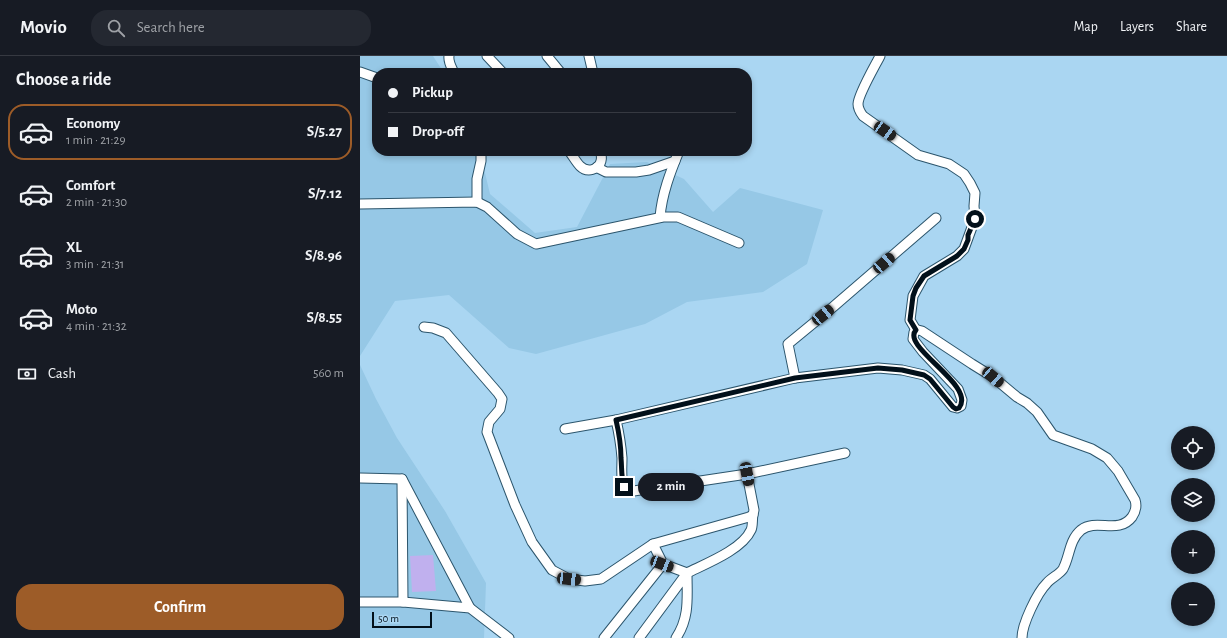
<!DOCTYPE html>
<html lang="en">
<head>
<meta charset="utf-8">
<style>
  :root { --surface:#171b24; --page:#242831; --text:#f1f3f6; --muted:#9ea1a6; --line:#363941; --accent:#9d5c28 }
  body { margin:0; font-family:"Alegreya Sans",sans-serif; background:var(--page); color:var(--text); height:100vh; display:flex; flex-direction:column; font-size:15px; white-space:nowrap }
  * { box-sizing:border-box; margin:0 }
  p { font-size:13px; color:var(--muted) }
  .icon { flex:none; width:22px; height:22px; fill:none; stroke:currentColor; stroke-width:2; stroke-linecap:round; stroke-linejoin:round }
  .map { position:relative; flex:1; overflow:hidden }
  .sheet { display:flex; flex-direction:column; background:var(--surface); width:360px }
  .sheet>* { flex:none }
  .guide { position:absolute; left:12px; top:12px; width:380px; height:88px; border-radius:16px; box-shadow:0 2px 6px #0003; display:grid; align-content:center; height:88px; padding:0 16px; background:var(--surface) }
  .buttons { position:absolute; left:811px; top:370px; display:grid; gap:8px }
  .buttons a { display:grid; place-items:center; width:44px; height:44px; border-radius:50%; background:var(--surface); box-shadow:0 2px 6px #0003; font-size:20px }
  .scale { position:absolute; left:12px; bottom:10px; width:60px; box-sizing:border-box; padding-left:4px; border:2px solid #02101a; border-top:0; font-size:11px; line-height:14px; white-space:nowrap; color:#02101a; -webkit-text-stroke:3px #aad6f2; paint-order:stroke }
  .end { position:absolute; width:18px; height:18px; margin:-9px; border:5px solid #02101a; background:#fff; box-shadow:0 0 0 2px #fff }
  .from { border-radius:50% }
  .bubble { position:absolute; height:28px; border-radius:14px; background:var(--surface); box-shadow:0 2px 6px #0003; font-size:13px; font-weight:700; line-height:28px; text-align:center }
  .car { position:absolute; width:12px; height:24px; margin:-12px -6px; border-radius:5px; box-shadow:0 0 3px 1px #0007; background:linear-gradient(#222 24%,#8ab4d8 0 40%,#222 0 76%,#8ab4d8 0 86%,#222 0) }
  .guide b { display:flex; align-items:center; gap:14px; height:38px; font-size:15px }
  .guide b+b { border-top:1px solid var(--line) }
  .guide i { width:10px; height:10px; background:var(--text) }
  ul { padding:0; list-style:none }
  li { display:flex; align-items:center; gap:12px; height:56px; margin:0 8px 6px; padding:0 8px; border:2px solid transparent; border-radius:16px }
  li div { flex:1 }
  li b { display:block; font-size:15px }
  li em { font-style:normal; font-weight:700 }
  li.selected { border-color:var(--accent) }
  li>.icon { width:36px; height:36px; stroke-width:1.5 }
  h2 { padding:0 16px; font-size:18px; line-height:48px }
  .pay { display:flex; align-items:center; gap:10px; height:44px; padding:0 16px; font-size:15px }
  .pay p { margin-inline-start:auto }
  .cta { display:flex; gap:8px; margin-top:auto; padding:8px 16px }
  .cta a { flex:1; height:46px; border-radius:16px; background:var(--accent); color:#fff; font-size:16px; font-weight:700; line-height:46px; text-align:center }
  header { display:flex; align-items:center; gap:24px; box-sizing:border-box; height:56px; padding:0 20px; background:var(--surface); border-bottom:1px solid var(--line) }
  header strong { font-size:19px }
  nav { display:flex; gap:22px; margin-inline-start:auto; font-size:14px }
  .search { width:280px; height:36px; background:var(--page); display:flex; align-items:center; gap:10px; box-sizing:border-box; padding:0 14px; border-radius:16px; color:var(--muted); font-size:15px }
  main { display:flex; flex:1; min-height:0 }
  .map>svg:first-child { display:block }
</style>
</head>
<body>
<header>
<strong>Movio</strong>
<div class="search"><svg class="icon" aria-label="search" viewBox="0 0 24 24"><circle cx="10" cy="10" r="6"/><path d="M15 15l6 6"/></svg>Search here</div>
<nav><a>Map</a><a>Layers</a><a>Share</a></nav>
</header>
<main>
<section class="sheet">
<h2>Choose a ride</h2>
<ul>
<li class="selected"><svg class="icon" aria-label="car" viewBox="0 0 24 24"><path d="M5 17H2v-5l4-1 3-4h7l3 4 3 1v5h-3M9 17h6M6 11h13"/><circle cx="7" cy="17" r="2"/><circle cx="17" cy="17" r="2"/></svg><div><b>Economy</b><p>1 min · 21:29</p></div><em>S/5.27</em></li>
<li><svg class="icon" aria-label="car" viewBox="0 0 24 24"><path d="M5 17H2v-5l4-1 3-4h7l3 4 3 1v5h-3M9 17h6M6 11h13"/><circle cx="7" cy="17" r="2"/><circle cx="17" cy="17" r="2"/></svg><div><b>Comfort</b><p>2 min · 21:30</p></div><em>S/7.12</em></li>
<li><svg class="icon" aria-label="car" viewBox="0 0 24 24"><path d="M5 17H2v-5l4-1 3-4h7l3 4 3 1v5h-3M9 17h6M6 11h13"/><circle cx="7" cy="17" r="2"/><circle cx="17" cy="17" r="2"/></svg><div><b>XL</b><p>3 min · 21:31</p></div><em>S/8.96</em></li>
<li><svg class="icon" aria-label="car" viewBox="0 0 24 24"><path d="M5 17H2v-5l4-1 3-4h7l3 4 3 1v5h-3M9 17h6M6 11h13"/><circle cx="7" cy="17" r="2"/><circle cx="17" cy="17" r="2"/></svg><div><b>Moto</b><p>4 min · 21:32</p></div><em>S/8.55</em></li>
</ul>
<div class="pay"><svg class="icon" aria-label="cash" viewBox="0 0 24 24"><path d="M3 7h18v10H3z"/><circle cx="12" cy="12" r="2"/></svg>Cash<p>560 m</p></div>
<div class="cta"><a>Confirm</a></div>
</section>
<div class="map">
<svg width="867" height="582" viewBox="0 0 867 582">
  <rect width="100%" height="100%" fill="#aad6f2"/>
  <g fill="#96c8e6">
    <polygon points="0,0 73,0 84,17 17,17 17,95 118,95 125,117 130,138 175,177 217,171 250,108 287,106 324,123 353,156 380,132 463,154 447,208 403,236 327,246 285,268 176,298 149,292 89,239 35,245 0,300"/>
    <polygon points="0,309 16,343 37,382 85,455 126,527 124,582 0,582"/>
  </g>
  <polygon fill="#c0b0ee" points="73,499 76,535 52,536 50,500"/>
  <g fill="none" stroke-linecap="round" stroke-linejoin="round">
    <g stroke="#2c556c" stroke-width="11">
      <g id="minor">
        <path d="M89,0C88,6 92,12 94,17"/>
        <polyline points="127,0 143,17"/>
        <polyline points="187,0 201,17"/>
        <polyline points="229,0 233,17"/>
        <path d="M520,0C515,10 498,39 498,48C498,52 500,56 503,60L558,99L589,108L604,118L610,127L615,137L614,150L615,163L604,193L597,200L564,220L553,240L550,264L556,274"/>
        <polyline points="0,16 17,22"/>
        <path d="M209,95C213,100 216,106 220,110C227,117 239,114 241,105C242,102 241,98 241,95"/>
        <polyline points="237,111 240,113 246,116 276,116 289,114 315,105"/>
        <polyline points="117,146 117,123 121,105 121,95"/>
        <polyline points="0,148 117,146 127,151 157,178 176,188 303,161 318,161 379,187"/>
        <path d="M300,161C302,138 310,117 319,95"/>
        <polyline points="64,271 73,272 86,277 138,337 142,343 140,353 129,366 127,376 155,449 172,486 192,514 209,523 225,525 241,523 293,488 389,461 393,459 394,454 387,418"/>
        <polyline points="435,322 428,288 473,251 576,162"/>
        <path d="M256,364C259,377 261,389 262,402C262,415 260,425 267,436L387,418L485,397"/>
        <path d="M205,373L256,364L435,322L518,312L542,314L564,319L570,323L593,351L597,352L601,350L602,344L598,333L563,296L553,283L554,276L558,274L562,275L612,308L633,321L657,341L667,347L677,356L693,379L732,393L747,402L758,415L775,444C777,450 776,455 772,461C758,479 737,462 721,474C709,484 710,500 703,513C700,518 691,522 687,527C677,537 662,568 662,582"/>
        <polyline points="0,422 42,423"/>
        <polyline points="42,423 110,552"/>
        <polyline points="42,424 43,546"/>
        <path d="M293,488L303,508L327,517C345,508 382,494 391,474C393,470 392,463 393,459"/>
        <polyline points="0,546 43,546 110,552 149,582"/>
        <polyline points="244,582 303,508"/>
        <path d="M279,582L327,517C327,541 330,561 316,582"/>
      </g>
    </g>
    <use href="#minor" stroke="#fff" stroke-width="9"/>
  </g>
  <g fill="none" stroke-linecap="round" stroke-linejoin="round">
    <path stroke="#02101a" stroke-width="5" d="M264,431C261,420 262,413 261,402C261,389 259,377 256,364L435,322L518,312L542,314L564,319L570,323L593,351L596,353L599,352C617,329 540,291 556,274L550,264L553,240L556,232L564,220L597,200L604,193L608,184V179L615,163"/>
  </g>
</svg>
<div class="buttons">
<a><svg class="icon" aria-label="locate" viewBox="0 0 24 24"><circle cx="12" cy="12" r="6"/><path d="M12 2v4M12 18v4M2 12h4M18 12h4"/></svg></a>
<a><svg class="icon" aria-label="layers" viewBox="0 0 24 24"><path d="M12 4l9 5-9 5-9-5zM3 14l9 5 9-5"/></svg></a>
<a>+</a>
<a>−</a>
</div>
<div class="scale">50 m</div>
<i class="end from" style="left:615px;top:163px"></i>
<i class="end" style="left:264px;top:431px"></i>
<div class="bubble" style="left:278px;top:417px;width:66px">2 min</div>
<i class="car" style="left:525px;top:75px;rotate:125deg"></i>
<i class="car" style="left:524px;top:207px;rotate:49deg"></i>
<i class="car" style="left:463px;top:259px;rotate:51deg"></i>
<i class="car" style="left:633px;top:321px;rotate:131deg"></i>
<i class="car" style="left:387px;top:418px;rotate:169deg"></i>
<i class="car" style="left:302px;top:508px;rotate:111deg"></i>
<i class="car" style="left:209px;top:523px;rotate:96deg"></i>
<div class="guide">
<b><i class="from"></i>Pickup</b>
<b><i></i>Drop-off</b>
</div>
</div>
</main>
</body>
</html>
